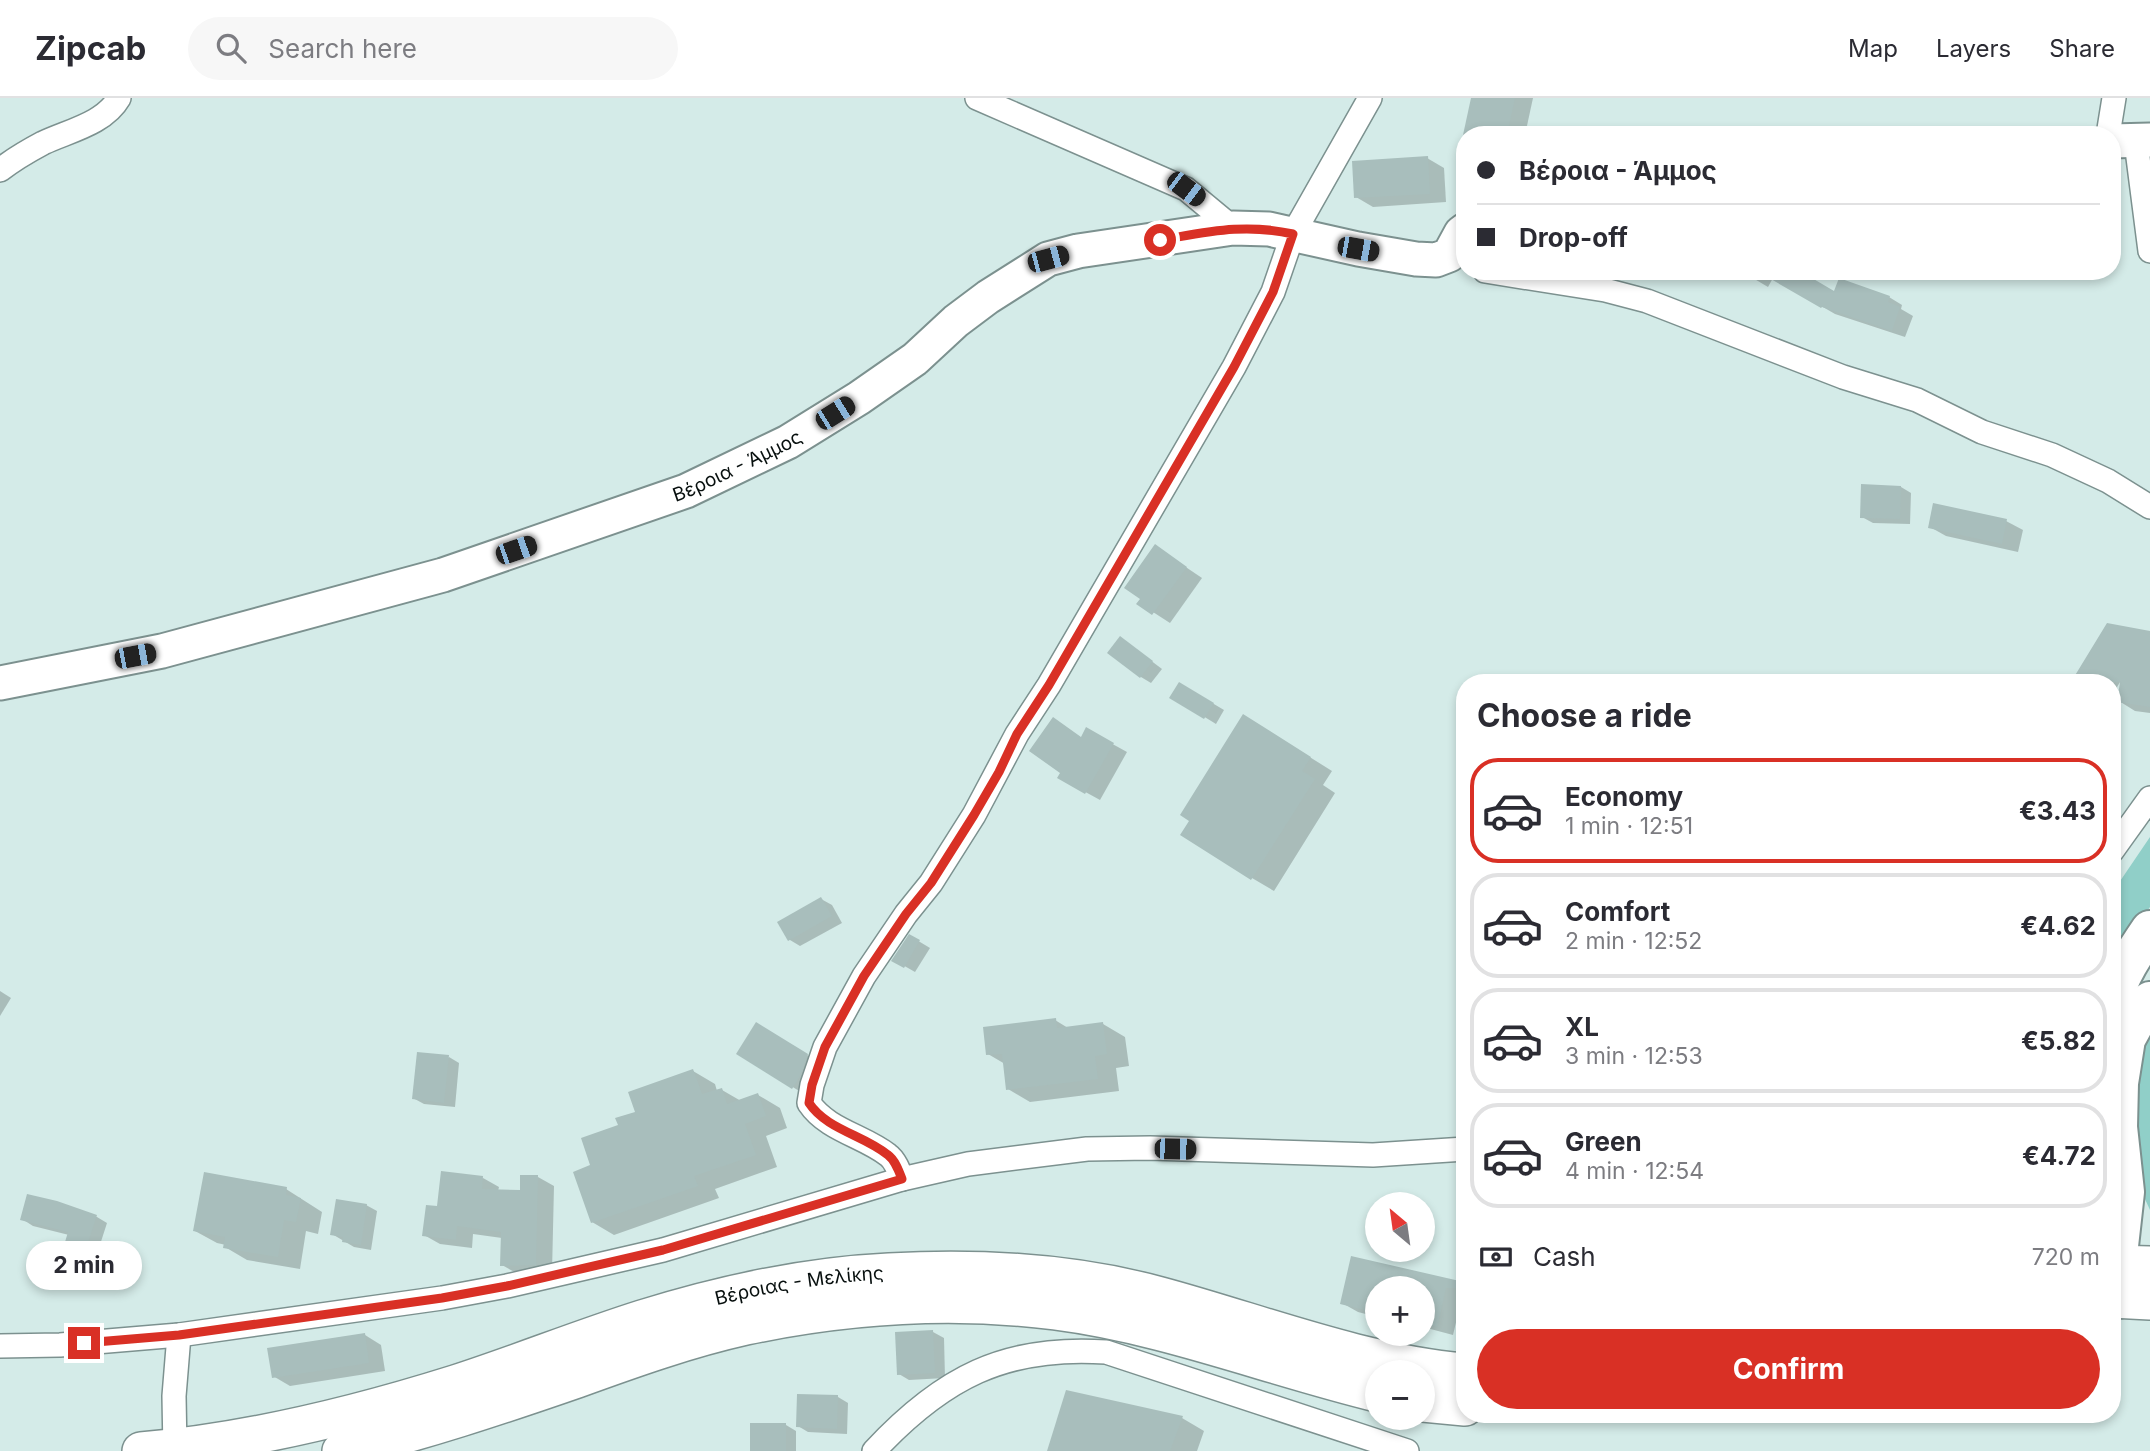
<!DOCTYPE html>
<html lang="en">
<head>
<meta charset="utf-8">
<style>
  :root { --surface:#fff; --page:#f7f7f7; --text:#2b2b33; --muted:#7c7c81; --line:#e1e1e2; --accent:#d93025 }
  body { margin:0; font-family:Inter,sans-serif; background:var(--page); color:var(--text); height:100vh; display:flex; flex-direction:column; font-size:26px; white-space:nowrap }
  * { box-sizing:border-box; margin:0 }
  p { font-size:23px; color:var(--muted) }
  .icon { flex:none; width:38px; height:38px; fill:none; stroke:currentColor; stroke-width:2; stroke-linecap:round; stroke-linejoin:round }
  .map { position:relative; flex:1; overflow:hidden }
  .drawer { position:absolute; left:1456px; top:576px; width:665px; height:749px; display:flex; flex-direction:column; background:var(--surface); border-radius:28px; box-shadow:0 4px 10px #0003 }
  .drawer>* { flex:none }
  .hud { position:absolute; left:1456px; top:28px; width:665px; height:154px; border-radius:28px; box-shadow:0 4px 10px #0003; display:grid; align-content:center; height:154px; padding:0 21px; background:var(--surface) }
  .needle { width:46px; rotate:331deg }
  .tools { position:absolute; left:1365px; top:1094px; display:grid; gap:14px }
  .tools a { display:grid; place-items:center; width:70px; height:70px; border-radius:50%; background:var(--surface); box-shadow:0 4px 10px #0003; font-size:35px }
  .end { position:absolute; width:32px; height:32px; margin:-16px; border:9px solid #d93025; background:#fff; box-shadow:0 0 0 4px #fff }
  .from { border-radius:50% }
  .bubble { position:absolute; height:49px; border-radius:24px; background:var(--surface); box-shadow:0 4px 10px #0003; font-size:23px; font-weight:700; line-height:49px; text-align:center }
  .car { position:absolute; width:21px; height:42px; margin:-21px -10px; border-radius:9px; box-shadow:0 0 5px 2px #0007; background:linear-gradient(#222 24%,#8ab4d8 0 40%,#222 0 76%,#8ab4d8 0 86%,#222 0) }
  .hud b { display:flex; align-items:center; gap:24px; height:66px; font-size:26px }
  .hud b+b { border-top:2px solid var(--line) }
  .hud i { width:18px; height:18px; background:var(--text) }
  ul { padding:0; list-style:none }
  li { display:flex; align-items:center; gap:21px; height:105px; margin:0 14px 10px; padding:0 7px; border:4px solid var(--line); border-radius:28px }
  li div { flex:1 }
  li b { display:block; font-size:26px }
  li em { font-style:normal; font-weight:700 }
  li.selected { border-color:var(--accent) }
  li>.icon { width:63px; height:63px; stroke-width:1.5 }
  h2 { padding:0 21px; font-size:32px; line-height:84px }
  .pay { display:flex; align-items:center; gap:18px; height:77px; padding:0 21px; font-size:26px }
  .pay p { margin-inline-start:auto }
  .primary-button { display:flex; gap:14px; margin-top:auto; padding:14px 21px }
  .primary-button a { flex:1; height:80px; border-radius:42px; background:var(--accent); color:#fff; font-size:28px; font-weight:700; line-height:80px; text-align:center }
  header { display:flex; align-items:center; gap:42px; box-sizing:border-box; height:98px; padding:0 35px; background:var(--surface); border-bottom:2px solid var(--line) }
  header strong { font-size:33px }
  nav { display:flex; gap:38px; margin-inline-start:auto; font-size:24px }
  .search { width:490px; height:63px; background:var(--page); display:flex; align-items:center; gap:18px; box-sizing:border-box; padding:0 24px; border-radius:38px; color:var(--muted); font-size:26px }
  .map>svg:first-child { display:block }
</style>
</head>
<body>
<header>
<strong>Zipcab</strong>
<div class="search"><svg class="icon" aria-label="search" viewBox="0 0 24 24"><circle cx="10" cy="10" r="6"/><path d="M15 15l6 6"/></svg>Search here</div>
<nav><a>Map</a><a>Layers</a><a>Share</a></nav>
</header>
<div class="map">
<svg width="2150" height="1353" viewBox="0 0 2150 1353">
  <rect width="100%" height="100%" fill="#d4ebe8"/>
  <g fill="#90cfc8">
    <polygon points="2150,739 2150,809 2122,850 2112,876 2112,795"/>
    <polygon points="2150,930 2150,1112 2139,1088 2128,1020 2146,937"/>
  </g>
  <g fill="#0003">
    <polygon points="1473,0 1533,0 1525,37 1465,37"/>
    <polygon points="1465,39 1465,65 1460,62"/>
    <polygon points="1427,60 1444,70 1446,104 1373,109 1356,99"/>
    <polygon points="1741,173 1797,173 1835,195 1889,199 1902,207 1901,211 1913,218 1905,239 1835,216 1773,180 1768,189"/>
    <polygon points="1901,389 1911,395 1910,426 1873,425 1862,419"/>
    <polygon points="2006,423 2023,432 2018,454 1946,438 1930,429"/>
    <polygon points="1156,449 1202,480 1170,525 1139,505"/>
    <polygon points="2108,527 2150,535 2150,615 2135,613 2119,603 2122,581 2112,597 2112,584 2073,584"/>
    <polygon points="1121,540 1162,571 1151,585 1141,579"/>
    <polygon points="1180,586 1224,612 1216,626 1172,599"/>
    <polygon points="1265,631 1332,673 1323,687 1335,695 1274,793 1252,780"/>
    <polygon points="1087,632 1127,654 1100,702 1060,680"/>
    <polygon points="821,801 832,807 842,825 800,848 790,842 780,824"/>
    <polygon points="910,838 930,850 915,874 894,862"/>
    <polygon points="0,893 11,900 0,918"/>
    <polygon points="1055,922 1068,930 1103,926 1125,939 1129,968 1116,970 1119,993 1030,1004 1008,991 1005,966 988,956"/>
    <polygon points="773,936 823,967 809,999 739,956"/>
    <polygon points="449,959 459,965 455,1009 424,1006 413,1000"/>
    <polygon points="693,973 715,986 717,993 722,992 741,1003 758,997 780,1010 787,1030 766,1038 777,1069 715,1091 719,1100 614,1137 592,1124 592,1068 620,1028"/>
    <polygon points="538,1079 554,1088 552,1175 518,1176 502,1167 502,1140 473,1136 472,1150 440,1146 424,1137 438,1110 483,1080 499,1089 498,1093 521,1094"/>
    <polygon points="286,1091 322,1114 318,1136 306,1133 300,1171 247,1162 225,1149 226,1147 217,1145 195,1133"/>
    <polygon points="56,1105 97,1119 107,1125 97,1156 78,1149 67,1143 69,1137 33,1128 22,1121"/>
    <polygon points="366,1107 377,1113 371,1152 354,1149 332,1136"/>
    <polygon points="1353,1160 1448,1182 1464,1191 1453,1237 1423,1229 1423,1190 1377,1190 1377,1219 1358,1214 1342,1205"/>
    <polygon points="933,1234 944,1240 945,1280 909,1282 899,1276"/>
    <polygon points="365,1237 381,1247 385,1273 290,1288 273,1278"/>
    <polygon points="838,1299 848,1305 847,1336 808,1334 798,1328"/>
    <polygon points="1182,1320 1204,1333 1197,1353 1048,1353"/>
    <polygon points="786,1327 796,1333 796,1353 751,1353"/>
  </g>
  <g fill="#a8bebc">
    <polygon points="1471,0 1515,0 1507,37 1463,37"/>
    <polygon points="1428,58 1430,96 1354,100 1352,63"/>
    <polygon points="1757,173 1800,173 1834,193 1839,180 1890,198 1888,204 1900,209 1892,233 1822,209 1821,210"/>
    <polygon points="1861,386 1901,388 1900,421 1860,420"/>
    <polygon points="1933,405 2007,421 2002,446 1928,430"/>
    <polygon points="1155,446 1187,469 1152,517 1136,506 1140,501 1124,490"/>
    <polygon points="2107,525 2150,533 2150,609 2117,604 2120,584 2071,584"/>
    <polygon points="1120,538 1153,563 1140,580 1107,555"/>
    <polygon points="1179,584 1214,605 1204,621 1169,600"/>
    <polygon points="1243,616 1311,659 1302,673 1315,681 1251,782 1180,737 1189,723 1180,717"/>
    <polygon points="1053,619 1081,639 1086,629 1114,645 1085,696 1057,680 1060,675 1029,653"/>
    <polygon points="821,799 832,818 788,843 777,824"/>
    <polygon points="909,836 920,842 904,870 891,863"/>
    <polygon points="1056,920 1057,930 1103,924 1107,956 1095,958 1098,981 1006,992 1002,956 986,957 983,929"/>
    <polygon points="756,924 808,956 800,978 792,991 736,956"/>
    <polygon points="417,954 449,957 444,1005 412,1001"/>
    <polygon points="693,971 702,996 722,990 727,1006 758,995 766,1018 745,1026 756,1057 694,1078 698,1088 591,1125 573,1074 590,1067 581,1040 618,1027 615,1020 635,1014 628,994"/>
    <polygon points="441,1073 483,1078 482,1091 520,1092 520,1077 538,1077 536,1167 500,1168 501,1134 457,1128 456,1142 422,1138 426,1107 437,1108"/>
    <polygon points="204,1074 287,1089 286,1097 301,1100 296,1124 284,1122 278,1159 223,1150 225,1139 193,1133"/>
    <polygon points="27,1096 57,1103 97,1117 86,1151 65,1144 68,1134 20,1122"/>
    <polygon points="336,1101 367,1106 361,1147 342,1144 343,1139 330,1137"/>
    <polygon points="1351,1158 1464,1184 1463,1190 1446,1190 1437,1229 1423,1225 1423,1190 1377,1190 1377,1215 1340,1206"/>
    <polygon points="933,1232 935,1275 897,1277 895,1234"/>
    <polygon points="365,1235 369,1265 272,1280 267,1250"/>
    <polygon points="1066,1292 1183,1318 1170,1353 1047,1353"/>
    <polygon points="797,1296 838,1297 837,1331 796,1329"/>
    <rect x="750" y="1325" width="36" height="28"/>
  </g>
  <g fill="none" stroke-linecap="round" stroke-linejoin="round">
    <g stroke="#7c918f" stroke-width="26">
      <g id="street">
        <polyline points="977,0 1186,91 1233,130"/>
        <polyline points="2108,37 2114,0"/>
        <polyline points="2136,44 2150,153"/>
        <path d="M0,72C14,61 28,53 43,45C68,33 104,26 119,0"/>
        <polyline points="1485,173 1605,192 1647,203 1843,279 1917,302 1982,334 2052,357 2108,383 2150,409"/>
        <polyline points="2112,753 2150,700"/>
        <path d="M902,1081C899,1073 895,1062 888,1057C864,1038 827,1032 809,1005L812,987L825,949L864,878L906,816L931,785L974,717L1017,636L1049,587L1234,269L1273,194L1293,136L1370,0"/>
        <polyline points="0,1248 60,1247 179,1237 442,1200 507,1188 663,1152 902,1081 968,1066 1087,1051 1150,1050 1373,1057 1465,1051"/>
        <polyline points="175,1353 174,1298 179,1237"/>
        <path d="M874,1353C942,1280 1005,1247 1106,1254L1407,1353"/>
      </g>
    </g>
    <g stroke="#7c918f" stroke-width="37">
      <g id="secondary">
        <polyline points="2112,43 2150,42"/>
        <path id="s1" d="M0,585L162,553L443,477L686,393L788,344L859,300L915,261L956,223L988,199L1048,161L1078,153L1233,130L1269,131L1358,151L1416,161L1436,162L1449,157L1461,135L1465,132"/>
      </g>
    </g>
    <g stroke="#7c918f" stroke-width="40">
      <g id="primary">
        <polyline points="2112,1166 2150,1167"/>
        <polyline points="2112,1201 2150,1203"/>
        <polyline points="1423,1305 1465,1309"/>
        <path id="s2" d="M141,1353C247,1344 353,1318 455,1286C517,1266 579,1241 642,1221C722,1196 805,1178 889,1174C979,1169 1073,1174 1161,1198C1261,1225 1360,1265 1465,1274"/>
        <path d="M341,1353C421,1334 499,1308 577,1281C632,1261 688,1241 746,1228C847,1207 953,1200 1055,1213C1165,1227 1270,1269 1377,1295"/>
      </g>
    </g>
    <g stroke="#7c918f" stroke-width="42">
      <g id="highway">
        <path d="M2112,904C2119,878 2135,854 2150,832"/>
        <polyline points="2118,1201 2117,1166 2125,1094 2118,1029 2119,985 2126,941 2142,912 2150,903"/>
      </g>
    </g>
    <use href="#street" stroke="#fff" stroke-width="23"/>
    <use href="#secondary" stroke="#fff" stroke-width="33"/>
    <use href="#primary" stroke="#fff" stroke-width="37"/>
    <use href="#highway" stroke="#fff" stroke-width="38"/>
  </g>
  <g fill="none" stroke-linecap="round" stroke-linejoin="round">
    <path stroke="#d93025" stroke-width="9" d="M84,1245L179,1237L442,1200L507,1188L663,1152L902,1081C899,1073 895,1062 888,1057C864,1037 827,1032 809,1005L812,987L825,949L864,878L906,816L931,785L974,717L999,674L1017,636L1049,587L1234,269L1273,194L1293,136C1244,125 1208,134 1160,142"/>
  </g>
  <g text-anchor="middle" stroke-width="5" stroke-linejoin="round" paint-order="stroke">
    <g font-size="19" fill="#070f0e" stroke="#e1f8f6">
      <text dy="7" stroke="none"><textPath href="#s1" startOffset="770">Βέροια - Άμμος</textPath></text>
      <text dy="7" stroke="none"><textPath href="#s2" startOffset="681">Βέροιας - Μελίκης</textPath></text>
    </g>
  </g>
</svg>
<div class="tools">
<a><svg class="needle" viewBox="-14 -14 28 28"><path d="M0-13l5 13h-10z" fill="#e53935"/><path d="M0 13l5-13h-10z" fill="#7c7c81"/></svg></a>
<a>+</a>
<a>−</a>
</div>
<i class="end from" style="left:1160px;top:142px"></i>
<i class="end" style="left:84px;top:1245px"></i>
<div class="bubble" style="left:26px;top:1143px;width:116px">2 min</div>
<i class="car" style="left:1186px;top:91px;rotate:127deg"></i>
<i class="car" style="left:1358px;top:151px;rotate:100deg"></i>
<i class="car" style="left:1048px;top:161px;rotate:75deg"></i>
<i class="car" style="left:835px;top:315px;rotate:58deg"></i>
<i class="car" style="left:516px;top:452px;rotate:71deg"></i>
<i class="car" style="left:135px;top:558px;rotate:79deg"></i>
<i class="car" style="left:1175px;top:1051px;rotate:91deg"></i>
<div class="hud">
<b><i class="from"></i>Βέροια - Άμμος</b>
<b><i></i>Drop-off</b>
</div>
<section class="drawer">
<h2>Choose a ride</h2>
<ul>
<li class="selected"><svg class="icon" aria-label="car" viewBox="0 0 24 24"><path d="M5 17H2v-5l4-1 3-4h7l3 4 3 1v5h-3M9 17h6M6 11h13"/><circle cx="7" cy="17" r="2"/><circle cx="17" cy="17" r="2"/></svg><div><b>Economy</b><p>1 min · 12:51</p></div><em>€3.43</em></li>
<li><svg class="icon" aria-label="car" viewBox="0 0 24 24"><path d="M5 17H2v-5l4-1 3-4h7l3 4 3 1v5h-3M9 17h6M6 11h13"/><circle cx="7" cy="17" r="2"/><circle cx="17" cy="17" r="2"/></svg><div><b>Comfort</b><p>2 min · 12:52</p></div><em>€4.62</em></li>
<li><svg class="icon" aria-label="car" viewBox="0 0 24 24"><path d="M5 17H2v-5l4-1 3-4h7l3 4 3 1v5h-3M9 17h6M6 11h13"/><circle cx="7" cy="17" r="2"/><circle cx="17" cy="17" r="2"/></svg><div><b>XL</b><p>3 min · 12:53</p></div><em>€5.82</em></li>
<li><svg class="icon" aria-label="car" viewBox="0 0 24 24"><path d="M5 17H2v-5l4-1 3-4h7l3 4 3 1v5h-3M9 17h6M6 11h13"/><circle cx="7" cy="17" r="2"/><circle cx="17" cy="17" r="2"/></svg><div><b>Green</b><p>4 min · 12:54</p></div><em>€4.72</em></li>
</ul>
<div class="pay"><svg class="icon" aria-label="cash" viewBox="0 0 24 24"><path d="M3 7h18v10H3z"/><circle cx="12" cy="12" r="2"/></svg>Cash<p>720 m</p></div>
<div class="primary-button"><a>Confirm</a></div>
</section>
</div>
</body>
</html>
